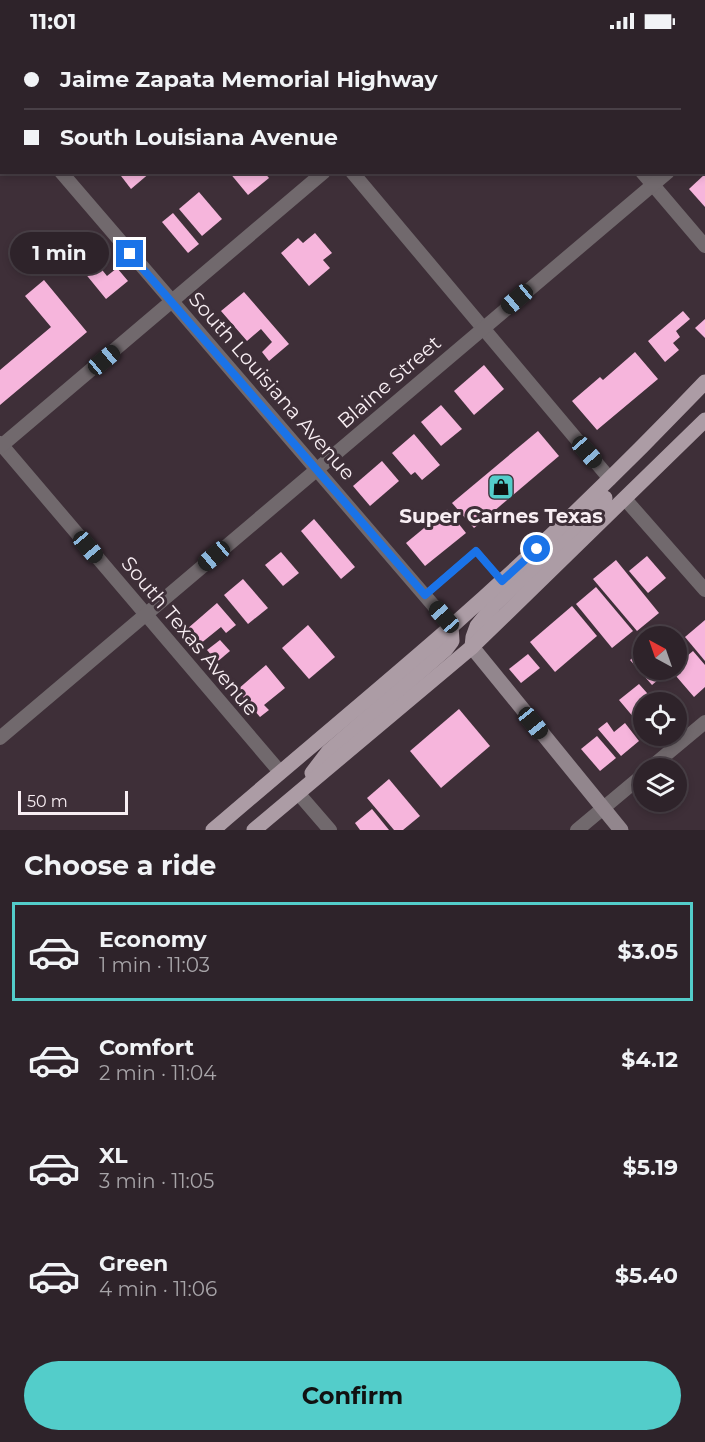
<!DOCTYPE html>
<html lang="en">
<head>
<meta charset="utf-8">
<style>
  :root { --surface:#2e232a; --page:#3a2f36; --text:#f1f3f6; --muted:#a7a4a8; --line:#494047; --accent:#53cdca }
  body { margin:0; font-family:Montserrat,sans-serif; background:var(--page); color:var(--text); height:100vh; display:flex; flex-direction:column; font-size:22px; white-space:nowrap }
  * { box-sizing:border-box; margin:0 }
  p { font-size:20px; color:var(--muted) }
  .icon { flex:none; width:33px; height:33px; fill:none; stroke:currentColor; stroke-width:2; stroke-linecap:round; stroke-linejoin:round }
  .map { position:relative; height:788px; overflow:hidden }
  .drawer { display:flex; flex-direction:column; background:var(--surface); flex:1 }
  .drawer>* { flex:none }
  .guide { position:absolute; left:0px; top:0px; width:705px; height:132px; box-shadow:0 3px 9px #0003,0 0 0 2px var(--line); display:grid; align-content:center; height:132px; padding:0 24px; background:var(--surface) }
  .needle { width:39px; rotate:320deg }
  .tools { position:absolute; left:633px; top:584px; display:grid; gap:12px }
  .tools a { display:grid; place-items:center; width:54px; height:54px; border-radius:50%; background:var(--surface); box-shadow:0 3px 9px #0003,0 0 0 2px var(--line); font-size:30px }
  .scale { position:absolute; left:18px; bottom:15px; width:110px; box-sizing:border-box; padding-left:6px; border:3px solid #f8eef3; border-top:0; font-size:16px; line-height:21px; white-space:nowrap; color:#f8eef3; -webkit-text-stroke:4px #3e2f38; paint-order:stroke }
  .end { position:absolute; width:27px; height:27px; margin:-14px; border:8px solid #1a73e8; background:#fff; box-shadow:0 0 0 3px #fff }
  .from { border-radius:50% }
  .bubble { position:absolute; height:42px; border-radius:21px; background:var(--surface); box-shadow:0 3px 9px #0003,0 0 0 2px var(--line); font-size:20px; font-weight:700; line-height:42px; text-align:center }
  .car { position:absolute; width:18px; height:36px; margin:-18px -9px; border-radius:8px; box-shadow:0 0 4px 2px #0007; background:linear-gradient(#222 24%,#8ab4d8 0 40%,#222 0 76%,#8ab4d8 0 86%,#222 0) }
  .guide b { display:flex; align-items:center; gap:21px; height:57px; font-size:22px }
  .guide b+b { border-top:2px solid var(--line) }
  .guide i { width:15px; height:15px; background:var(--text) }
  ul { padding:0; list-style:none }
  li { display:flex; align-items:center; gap:18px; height:99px; margin:0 12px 9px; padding:0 12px; border:3px solid transparent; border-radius:0px }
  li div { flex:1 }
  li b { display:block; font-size:22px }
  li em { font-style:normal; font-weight:700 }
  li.current { border-color:var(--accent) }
  li>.icon { width:54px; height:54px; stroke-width:1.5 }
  h2 { padding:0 24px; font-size:27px; line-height:72px }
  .button { display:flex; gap:12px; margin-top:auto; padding:12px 24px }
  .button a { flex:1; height:69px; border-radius:36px; background:var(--accent); color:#111; font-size:24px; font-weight:700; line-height:69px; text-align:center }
  .status { display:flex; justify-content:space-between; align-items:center; height:42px; padding:0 30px; background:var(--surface); direction:ltr }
  .status svg { height:16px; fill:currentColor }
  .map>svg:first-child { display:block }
</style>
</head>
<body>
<div class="status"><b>11:01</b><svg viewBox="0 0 49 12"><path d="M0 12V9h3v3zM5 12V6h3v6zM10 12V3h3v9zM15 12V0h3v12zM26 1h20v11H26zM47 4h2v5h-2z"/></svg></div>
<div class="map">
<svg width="705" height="788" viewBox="0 0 705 788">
  <rect width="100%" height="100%" fill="#3e2f38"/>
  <g fill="#f6b5dc">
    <polygon points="118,130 151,130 131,147"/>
    <polygon points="229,130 264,130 269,136 248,153"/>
    <polygon points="705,132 705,165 689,147"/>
    <polygon points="199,150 222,177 202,194 179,167"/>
    <polygon points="173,171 199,202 188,211 162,180"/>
    <polygon points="315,191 332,211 323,218 330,226 309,244 281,211 298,196 303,201"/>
    <polygon points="87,209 107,234 117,226 128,239 106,257 75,219"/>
    <polygon points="44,238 87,290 0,363 0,328 51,285 25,254"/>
    <polygon points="244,250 289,302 269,319 262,310 272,300 261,287 247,299 221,269"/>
    <polygon points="683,269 690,277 676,289 680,295 673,301 679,308 665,320 648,299"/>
    <polygon points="705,277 705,296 695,286"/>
    <polygon points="635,310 658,337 597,388 572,359 600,335 603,338"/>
    <polygon points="484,323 504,347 474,373 454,349"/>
    <polygon points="441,363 462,387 441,404 421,380"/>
    <polygon points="538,389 559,414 474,486 452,461"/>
    <polygon points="414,392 440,423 422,438 415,430 411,433 392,411"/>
    <polygon points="382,419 399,439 370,464 353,444"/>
    <polygon points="447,467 466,491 425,524 406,501"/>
    <polygon points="314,477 355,525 341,537 301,489"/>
    <polygon points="281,510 299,531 283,544 265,523"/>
    <polygon points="647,514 666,536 648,551 629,529"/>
    <polygon points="616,518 659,571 637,589 593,537"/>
    <polygon points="243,537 268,566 248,582 224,553"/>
    <polygon points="596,545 633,589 612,606 576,562"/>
    <polygon points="217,561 236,583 226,591 221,585 200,602 187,587"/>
    <polygon points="572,564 597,594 555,630 530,600"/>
    <polygon points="705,578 705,619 685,595"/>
    <polygon points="308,583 335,615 309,637 282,606"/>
    <polygon points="220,598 230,609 217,620 207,608"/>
    <polygon points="644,607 644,627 661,627 665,632 652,643 630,618"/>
    <polygon points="693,609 705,623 705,645 694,655 670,627 676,627 676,623"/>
    <polygon points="528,612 540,626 521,641 509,627"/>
    <polygon points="266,623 285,646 264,663 269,668 260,675 237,648"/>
    <polygon points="639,642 655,660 644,660 644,679 640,683 619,658"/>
    <polygon points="459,667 490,704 441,746 410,709"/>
    <polygon points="607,680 614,690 625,681 639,699 621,714 598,687"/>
    <polygon points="597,694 616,716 600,729 581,707"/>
    <polygon points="389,737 420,774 403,788 394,788 367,756"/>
    <polygon points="372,767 389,788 360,788 355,781"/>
  </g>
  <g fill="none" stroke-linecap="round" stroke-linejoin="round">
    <polyline stroke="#71696d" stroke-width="7" points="425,553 476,509 502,539"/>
    <g stroke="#71696d" stroke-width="14">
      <polyline points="241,0 242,2"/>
      <polyline points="532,0 533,2"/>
      <polyline points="132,2 133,0"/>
      <polyline points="477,2 478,0"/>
      <polyline points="0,59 2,60"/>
      <polyline points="704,100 705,99"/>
      <polyline points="0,114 2,113"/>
      <polyline points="61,130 451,584"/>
      <polyline points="352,130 610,437"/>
      <polyline points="642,130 705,204"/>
      <polyline points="0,401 280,730"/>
      <polyline points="0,405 324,130"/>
      <polyline points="625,457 705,548"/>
      <polyline points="0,696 668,130"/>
      <polyline points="650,726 705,680"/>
      <polyline points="298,751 330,788"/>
      <polyline points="577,788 644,732"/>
    </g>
    <polyline stroke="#92868d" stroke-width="15" points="472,605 621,788"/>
    <g stroke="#ac9ca5" stroke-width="15">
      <polyline points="472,605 473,595 477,584 494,563 570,492 605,456"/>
      <polyline points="312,731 328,710 446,607 452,599 451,584"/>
      <path d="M213,788C292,720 373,653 452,584C540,506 624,425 705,340"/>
      <polyline points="254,788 472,605 705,378"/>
    </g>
  </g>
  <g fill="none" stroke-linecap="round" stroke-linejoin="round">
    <polyline stroke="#1a73e8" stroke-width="8" points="130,212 425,553 476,509 502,539 537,507"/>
  </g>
  <defs>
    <g id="shop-square" transform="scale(1.35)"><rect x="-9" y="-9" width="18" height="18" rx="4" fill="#53cdca" stroke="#3e2f38"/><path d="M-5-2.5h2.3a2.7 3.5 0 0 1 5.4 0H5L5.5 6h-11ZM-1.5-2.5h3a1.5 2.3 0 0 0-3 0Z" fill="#111"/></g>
  </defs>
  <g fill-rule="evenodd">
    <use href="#shop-square" x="501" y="445"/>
  </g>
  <g text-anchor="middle" stroke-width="6" stroke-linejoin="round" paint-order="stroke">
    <g font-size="20" fill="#f8eef3" stroke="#3e2f38">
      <text transform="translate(389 340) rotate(-41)" y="7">Blaine Street</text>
      <text transform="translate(272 344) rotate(49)" y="7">South Louisiana Avenue</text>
      <text transform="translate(190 594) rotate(50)" y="7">South Texas Avenue</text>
    </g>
    <g font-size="20" font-weight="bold" fill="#f8eef3" stroke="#3e2f38">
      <text x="501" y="481">Super Carnes Texas</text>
    </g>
  </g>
</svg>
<div class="tools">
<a><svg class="needle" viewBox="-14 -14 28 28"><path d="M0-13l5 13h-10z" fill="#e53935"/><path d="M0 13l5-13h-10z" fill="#a7a4a8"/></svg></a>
<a><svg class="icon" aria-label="locate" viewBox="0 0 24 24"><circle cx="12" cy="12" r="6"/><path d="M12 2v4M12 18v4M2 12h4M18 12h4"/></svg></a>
<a><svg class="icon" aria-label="layers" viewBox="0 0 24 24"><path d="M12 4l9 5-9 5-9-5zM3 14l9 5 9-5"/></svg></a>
</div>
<div class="scale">50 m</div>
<i class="end from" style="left:537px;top:507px"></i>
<i class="end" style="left:130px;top:212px"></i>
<div class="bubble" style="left:10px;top:190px;width:99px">1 min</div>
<i class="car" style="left:517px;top:257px;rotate:230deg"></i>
<i class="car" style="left:104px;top:318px;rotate:50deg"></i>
<i class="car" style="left:587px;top:410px;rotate:139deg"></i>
<i class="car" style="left:88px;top:505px;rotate:140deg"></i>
<i class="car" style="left:214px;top:514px;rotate:230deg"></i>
<i class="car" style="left:444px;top:575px;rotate:319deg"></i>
<i class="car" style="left:533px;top:681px;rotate:141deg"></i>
<div class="guide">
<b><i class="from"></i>Jaime Zapata Memorial Highway</b>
<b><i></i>South Louisiana Avenue</b>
</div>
</div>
<section class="drawer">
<h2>Choose a ride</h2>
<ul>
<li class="current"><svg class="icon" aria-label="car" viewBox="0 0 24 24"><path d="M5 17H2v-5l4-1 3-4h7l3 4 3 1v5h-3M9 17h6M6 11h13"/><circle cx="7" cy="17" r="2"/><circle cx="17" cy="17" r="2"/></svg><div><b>Economy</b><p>1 min · 11:03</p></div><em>$3.05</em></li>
<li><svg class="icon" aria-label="car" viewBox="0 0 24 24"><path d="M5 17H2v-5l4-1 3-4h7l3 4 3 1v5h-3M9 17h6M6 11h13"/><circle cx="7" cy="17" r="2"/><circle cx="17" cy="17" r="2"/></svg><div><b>Comfort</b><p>2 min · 11:04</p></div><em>$4.12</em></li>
<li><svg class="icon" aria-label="car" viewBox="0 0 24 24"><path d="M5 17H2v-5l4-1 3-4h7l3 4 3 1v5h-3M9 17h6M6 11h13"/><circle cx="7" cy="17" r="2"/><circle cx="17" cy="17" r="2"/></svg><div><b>XL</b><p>3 min · 11:05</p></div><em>$5.19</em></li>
<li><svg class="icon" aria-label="car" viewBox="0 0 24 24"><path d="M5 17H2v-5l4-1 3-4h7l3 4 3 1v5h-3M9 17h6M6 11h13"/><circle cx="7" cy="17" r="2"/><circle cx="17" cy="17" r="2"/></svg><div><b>Green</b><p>4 min · 11:06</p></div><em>$5.40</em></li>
</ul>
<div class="button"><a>Confirm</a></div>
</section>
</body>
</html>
